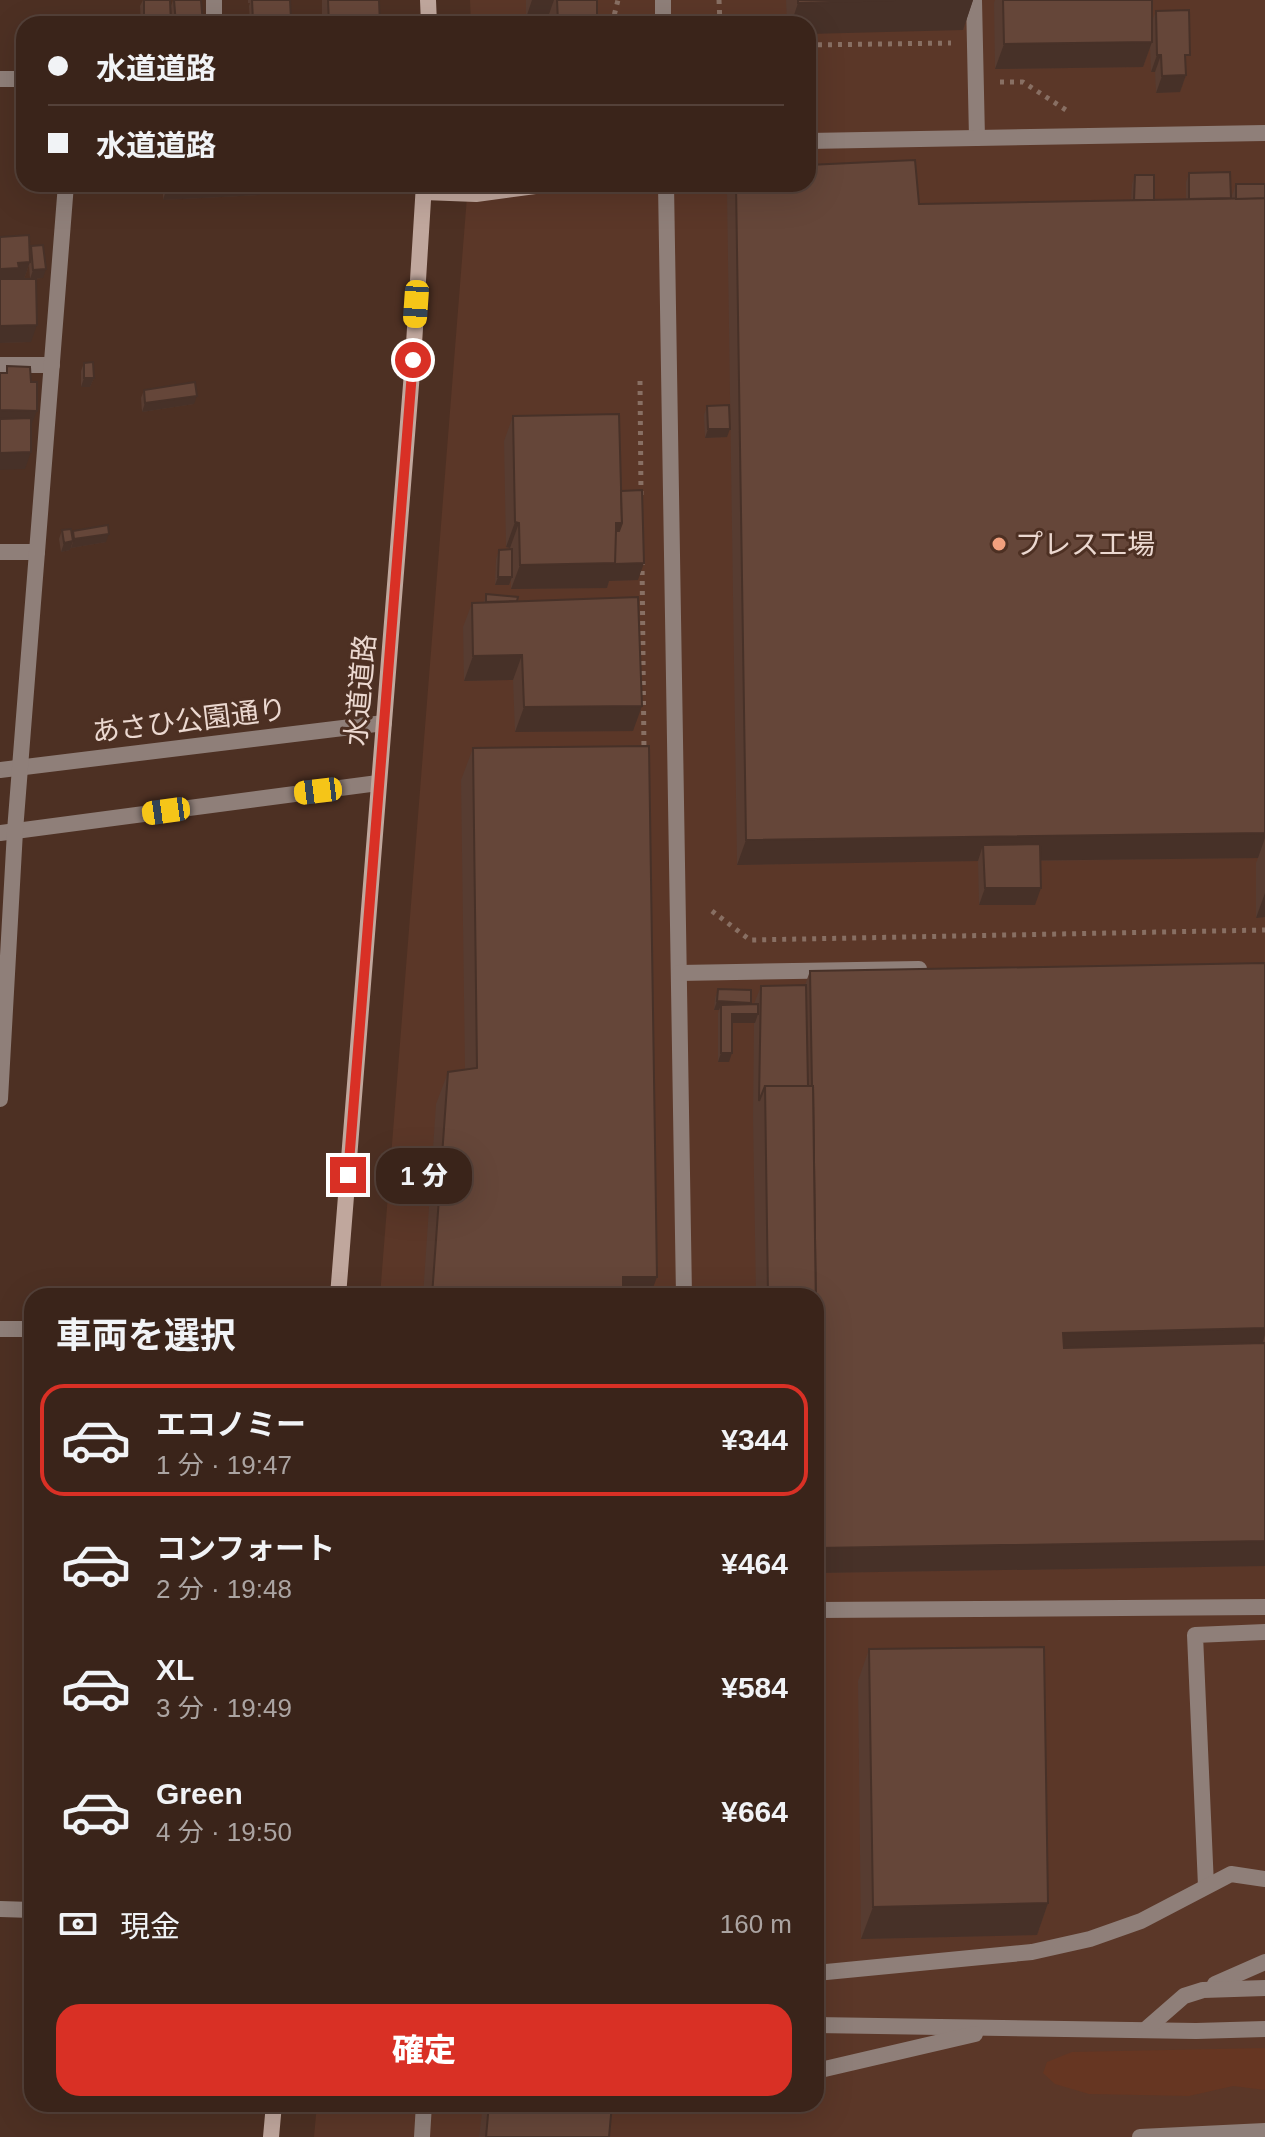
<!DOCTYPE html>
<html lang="ja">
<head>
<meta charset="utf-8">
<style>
  :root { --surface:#3a241a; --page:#412c23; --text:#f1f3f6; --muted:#aba4a2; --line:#544139; --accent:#d93025 }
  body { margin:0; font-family:Arial,"Noto Sans JP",sans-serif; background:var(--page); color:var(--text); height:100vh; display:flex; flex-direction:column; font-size:30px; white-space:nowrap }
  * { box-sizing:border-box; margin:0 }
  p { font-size:26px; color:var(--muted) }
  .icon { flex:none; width:44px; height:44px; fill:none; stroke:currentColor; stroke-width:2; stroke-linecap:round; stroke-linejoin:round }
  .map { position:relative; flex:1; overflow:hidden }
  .details { position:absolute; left:24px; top:1288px; width:800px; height:824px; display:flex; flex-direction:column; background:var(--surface); border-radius:24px; box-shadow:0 8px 32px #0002,0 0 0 2px var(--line) }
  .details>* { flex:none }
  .hud { position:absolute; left:16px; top:16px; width:800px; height:176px; border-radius:24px; box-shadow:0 8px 32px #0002,0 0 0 2px var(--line); display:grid; align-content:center; height:176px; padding:0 32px; background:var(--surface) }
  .end { position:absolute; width:36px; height:36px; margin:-18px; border:10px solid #d93025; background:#fff; box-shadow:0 0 0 4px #fff }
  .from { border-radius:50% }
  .bubble { position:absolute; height:56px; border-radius:24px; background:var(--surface); box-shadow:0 8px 32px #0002,0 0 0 2px var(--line); font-size:26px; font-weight:800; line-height:56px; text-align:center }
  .car { position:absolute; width:24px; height:48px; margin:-24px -12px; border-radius:10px; box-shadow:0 0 6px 2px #0007; background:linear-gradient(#f5c518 24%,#345 0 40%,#f5c518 0 76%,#345 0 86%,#f5c518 0) }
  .hud b { display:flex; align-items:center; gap:28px; height:76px; font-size:30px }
  .hud b+b { border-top:2px solid var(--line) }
  .hud i { width:20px; height:20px; background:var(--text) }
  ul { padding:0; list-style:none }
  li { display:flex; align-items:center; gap:24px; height:112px; margin:0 16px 12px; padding:0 16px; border:4px solid transparent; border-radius:24px }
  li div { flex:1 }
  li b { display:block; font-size:30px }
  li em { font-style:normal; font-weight:800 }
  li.current { border-color:var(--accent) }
  li>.icon { width:72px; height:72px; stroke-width:1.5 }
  h2 { padding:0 32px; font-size:36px; line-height:96px }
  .pay { display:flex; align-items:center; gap:20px; height:88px; padding:0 32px; font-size:30px }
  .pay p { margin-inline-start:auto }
  .primary-button { display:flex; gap:16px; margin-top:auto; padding:16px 32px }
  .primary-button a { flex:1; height:92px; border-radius:24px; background:var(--accent); color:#fff; font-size:32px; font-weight:800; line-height:92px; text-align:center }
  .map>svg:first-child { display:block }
</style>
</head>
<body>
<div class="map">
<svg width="1265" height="2137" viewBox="0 0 1265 2137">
  <rect width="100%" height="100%" fill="#4d3023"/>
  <polygon fill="#5b3728" points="470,0 1265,0 1265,2137 314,2137 317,2104 816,2104 816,1296 380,1296 468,184 808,184 808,24 471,24"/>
  <polygon fill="#663622" points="1265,2048 1265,2090 1233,2086 1189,2096 1089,2094 1055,2084 1043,2073 1047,2062 1072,2052"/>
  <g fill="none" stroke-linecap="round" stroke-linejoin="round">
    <g stroke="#886f63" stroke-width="5" stroke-dasharray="4 6" stroke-linecap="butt">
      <polyline points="719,0 720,24"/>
      <polyline points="612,24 618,0"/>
      <polyline points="808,45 951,43"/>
      <polyline points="1000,82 1023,82 1066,110"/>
      <polyline points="640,381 641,495"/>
      <polyline points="642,561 644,751"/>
      <polyline points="712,911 750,940 1265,930"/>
    </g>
    <g stroke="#8f7f79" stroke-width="16">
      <polyline points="214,0 214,24"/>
      <polyline points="974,0 977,138"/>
      <polyline points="663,24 663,0"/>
      <polyline points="808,141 1265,133"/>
      <polyline points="666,184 684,1296"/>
      <polyline points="0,365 52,365"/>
      <polyline points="0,552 37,552"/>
      <polyline points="679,973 919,969"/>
      <polyline points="816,1610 1265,1607"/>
      <polyline points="1206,1886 1195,1635 1265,1632"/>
      <polyline points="816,1973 1032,1952 1090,1939 1141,1921 1231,1874 1265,1879"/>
      <polyline points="1215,1984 1265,1962"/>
      <polyline points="816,2025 1196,2031 1265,2029"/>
      <polyline points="1145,2030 1184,1996 1203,1990 1265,1988"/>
      <polyline points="816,2071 975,2034"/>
      <polyline points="422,2137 424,2104"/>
      <polyline points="1140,2137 1265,2131"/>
    </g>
    <g stroke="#8f7f79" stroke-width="16">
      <polyline points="0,79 24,79"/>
      <polyline points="0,770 384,723"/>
      <polyline points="0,833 378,783"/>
      <polyline points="0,1099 15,831 66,184"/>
      <polyline points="0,1329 32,1329"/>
      <polyline points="0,1909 32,1910"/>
    </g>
    <g stroke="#c0a79d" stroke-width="16">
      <polyline points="428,0 429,24"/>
      <polyline points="424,192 476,194 550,184"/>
      <polyline points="338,1296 413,360 424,184"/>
      <polyline points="271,2137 274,2104"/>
    </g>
  </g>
  <g fill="#573c31">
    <polygon points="143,0 170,0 171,24 141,24 140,6"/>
    <polygon points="173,0 201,0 203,24 172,24 171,6"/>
    <polygon points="248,0 290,0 290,23 291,24 250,24 249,6 250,3 248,3"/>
    <polygon points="322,0 379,0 380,24 322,24"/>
    <polygon points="526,0 597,0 597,21 596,24 548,24 548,17 526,18"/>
    <polygon points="786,0 973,0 963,30 787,24"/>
    <polygon points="995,0 1003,0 1152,21 1156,11 1186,67 1186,75 1180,92 1156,93 1155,72 1151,72 1150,48 1143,67 995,69 994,3"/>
    <polygon points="1189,173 1231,198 1236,184 1265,184 1265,917 1256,918 1256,863 1258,858 1041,861 1035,905 979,905 978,861 737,865 727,193 730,184 808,184 919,204 1131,200 1132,184 1135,175 1154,200 1186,200 1186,182"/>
    <polygon points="163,184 264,184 260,195 163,200"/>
    <polygon points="31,246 43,278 30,279 29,265 24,279 31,342 0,343"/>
    <polygon points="84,363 94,378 90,387 81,387 81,371"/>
    <polygon points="144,390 194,404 142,412 141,398"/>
    <polygon points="707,406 727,437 705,438 704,415"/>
    <polygon points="513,416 621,491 638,580 609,581 607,588 511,589 511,580 509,585 495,585 496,559 499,550 510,550 510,548 506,547 504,441"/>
    <polygon points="62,530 72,535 73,531 106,542 71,548 71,546 70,550 61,552 59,539"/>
    <polygon points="486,594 517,601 633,731 515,732 513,680 464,681 463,627 472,603 484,602"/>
    <polygon points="473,748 650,1296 423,1296 436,1104 448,1072 465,1070 461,780"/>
    <polygon points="1265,963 1265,1566 816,1573 816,1296 756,1296 753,1118 754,1023 732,1023 729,1062 718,1062 718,1013 719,1010 714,1010 715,998 718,989 751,1003 750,1004 754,1004 761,986 805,985 810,971"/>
    <polygon points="869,1649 1048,1903 1037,1935 861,1939 858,1681"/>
    <polygon points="483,2104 612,2104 609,2137 479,2137"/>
  </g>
  <g fill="#473128">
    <polygon points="532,0 554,0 548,17 526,18"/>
    <polygon points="895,0 973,0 963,30 808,34 808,24 791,24 798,3"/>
    <polygon points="291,19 290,24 252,24 253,21"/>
    <polygon points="597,21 596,24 557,24 558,22"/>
    <polygon points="1152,42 1143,67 995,69 1004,44"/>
    <polygon points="1157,55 1161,55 1155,72 1151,72"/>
    <polygon points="1186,75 1180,92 1156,93 1162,76"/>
    <polygon points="168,184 264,184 260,195 163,200"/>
    <polygon points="30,262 24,279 0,286 0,274 2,269 18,263"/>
    <polygon points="46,269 43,278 30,279 33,270"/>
    <polygon points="37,325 31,342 0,343 0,326"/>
    <polygon points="84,378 94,378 90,387 81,387"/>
    <polygon points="197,396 194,404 142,412 145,403"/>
    <polygon points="0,410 37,411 30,428 0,427"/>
    <polygon points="708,429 730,429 727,437 705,438"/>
    <polygon points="31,452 25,469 0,470 0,453"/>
    <polygon points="515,522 519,523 510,548 506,547"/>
    <polygon points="616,523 622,523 613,548"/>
    <polygon points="109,534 106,542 71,548 74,539"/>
    <polygon points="73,541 70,550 61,552 64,543"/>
    <polygon points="644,563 638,580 609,581 607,588 511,589 520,565"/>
    <polygon points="498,577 512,577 509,585 495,585"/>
    <polygon points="522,655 513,680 464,681 473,656"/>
    <polygon points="642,706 633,731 515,732 524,707"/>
    <polygon points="1265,833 1265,838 1258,858 984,861 983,845 978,861 737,865 746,840"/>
    <polygon points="985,888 1041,888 1035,905 979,905"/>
    <polygon points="1265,893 1265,917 1256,918"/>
    <polygon points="717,1001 751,1003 748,1012 721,1005 719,1010 714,1010"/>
    <polygon points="732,1014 758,1014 755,1023 729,1023"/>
    <polygon points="721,1053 732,1053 729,1062 718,1062"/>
    <polygon points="623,1277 657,1277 650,1296 616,1296"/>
    <polygon points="1265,1328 1265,1335 1259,1353 1054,1358 1063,1333"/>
    <polygon points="816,1541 1265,1541 1265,1566 816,1573"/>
    <polygon points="1048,1903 1037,1935 861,1939 873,1907"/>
  </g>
  <g fill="#654639" stroke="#473128" stroke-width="2">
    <polygon points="144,0 170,0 171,24 144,24"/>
    <polygon points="174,0 201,0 203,24 176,24"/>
    <polygon points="252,0 290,0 291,19 253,21"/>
    <polygon points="328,0 379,0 380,24 329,24"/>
    <polygon points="557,0 597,0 597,21 558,22"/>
    <polygon points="798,0 895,0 798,3"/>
    <polygon points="1003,0 1152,0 1152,42 1004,44"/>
    <polygon points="1189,10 1190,55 1185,55 1186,75 1162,76 1161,55 1157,55 1156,11"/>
    <polygon points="915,160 919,204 1265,198 1265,833 746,840 736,184 808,184 808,165"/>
    <polygon points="1230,172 1231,198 1189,199 1189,173"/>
    <polygon points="1135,175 1154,175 1154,200 1134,200"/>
    <polygon points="1236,184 1265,184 1265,198 1236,199"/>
    <polygon points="29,235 30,262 18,263 19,268 2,269 2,274 0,274 0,237"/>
    <polygon points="43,245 46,269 33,270 31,246"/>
    <polygon points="0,279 36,279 37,325 0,326"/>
    <polygon points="93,362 94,378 84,378 84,363"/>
    <polygon points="7,366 30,367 31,382 37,382 37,411 0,410 0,373 7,373"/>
    <polygon points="195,382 197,396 145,403 144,390"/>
    <polygon points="729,405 730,429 708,429 707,406"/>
    <polygon points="619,414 622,523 616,523 616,563 520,565 519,523 515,522 513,416"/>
    <polygon points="31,418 31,452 0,453 0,419"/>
    <polygon points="642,490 644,563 615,564 616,531 619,531 622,523 621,491"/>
    <polygon points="108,525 109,534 74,539 73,531"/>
    <polygon points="71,529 73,541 64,543 62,530"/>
    <polygon points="512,549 512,577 498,577 499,550"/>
    <polygon points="486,594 518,597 517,601 486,602"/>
    <polygon points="638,597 642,706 524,707 522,655 473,656 472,603"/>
    <polygon points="649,746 657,1277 623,1277 623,1296 432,1296 448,1072 477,1068 473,748"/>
    <polygon points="1040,844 1041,888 985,888 983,845"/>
    <polygon points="1265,963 1265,1328 1063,1333 1064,1348 1265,1343 1265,1541 817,1548 819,1541 813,1086 812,1086 810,971"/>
    <polygon points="806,985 808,1086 765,1086 759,1101 761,986"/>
    <polygon points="718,989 751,990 751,1003 717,1001"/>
    <polygon points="758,1004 758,1014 732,1014 732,1053 721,1053 721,1005"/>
    <polygon points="765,1086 813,1086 819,1541 816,1541 816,1296 768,1296"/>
    <polygon points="1044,1647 1048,1903 873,1907 869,1649"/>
    <polygon points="489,2104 612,2104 609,2137 486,2137"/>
  </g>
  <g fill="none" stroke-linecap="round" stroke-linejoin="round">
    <polyline stroke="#d93025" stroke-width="10" points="348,1175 413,360"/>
  </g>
  <circle fill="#f2a07e" stroke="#4d3023" stroke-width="3" cx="999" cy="544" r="8"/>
  <g text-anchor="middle" stroke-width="6" stroke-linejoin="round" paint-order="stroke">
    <g font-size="28" fill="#ebd8d0" stroke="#4d3023" text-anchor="start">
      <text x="1015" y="554">プレス工場</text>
    </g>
    <g font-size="28" fill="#ebd8d0" stroke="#4d3023">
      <text transform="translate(360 690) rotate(-85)" y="10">水道道路</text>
      <text transform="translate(189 720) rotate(-7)" y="10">あさひ公園通り</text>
    </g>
  </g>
</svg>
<i class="end from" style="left:413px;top:360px"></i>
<i class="end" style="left:348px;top:1175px"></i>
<div class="bubble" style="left:376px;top:1148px;width:96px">1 分</div>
<i class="car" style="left:416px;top:304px;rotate:184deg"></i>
<i class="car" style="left:318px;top:791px;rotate:263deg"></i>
<i class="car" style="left:166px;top:811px;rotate:262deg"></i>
<div class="hud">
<b><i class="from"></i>水道道路</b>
<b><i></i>水道道路</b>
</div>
<section class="details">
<h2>車両を選択</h2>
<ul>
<li class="current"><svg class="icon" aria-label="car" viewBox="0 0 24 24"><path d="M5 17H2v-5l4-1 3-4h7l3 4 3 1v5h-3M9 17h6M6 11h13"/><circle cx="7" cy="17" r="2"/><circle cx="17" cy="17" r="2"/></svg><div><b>エコノミー</b><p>1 分 · 19:47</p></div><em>¥344</em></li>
<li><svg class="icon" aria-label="car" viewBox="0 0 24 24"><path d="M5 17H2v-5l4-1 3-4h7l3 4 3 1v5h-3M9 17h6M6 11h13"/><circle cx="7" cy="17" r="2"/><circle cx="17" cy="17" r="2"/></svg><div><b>コンフォート</b><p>2 分 · 19:48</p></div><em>¥464</em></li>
<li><svg class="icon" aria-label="car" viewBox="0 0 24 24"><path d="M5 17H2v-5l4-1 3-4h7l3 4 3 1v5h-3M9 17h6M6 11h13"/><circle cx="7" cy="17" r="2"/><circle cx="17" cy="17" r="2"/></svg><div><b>XL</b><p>3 分 · 19:49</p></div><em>¥584</em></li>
<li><svg class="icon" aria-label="car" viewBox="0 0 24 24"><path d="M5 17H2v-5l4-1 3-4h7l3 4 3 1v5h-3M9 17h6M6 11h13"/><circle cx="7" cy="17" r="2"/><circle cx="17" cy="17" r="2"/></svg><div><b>Green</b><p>4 分 · 19:50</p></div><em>¥664</em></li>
</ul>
<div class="pay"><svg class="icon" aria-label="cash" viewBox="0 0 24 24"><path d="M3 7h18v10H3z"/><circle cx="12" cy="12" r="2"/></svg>現金<p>160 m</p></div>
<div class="primary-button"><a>確定</a></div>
</section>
</div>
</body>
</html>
